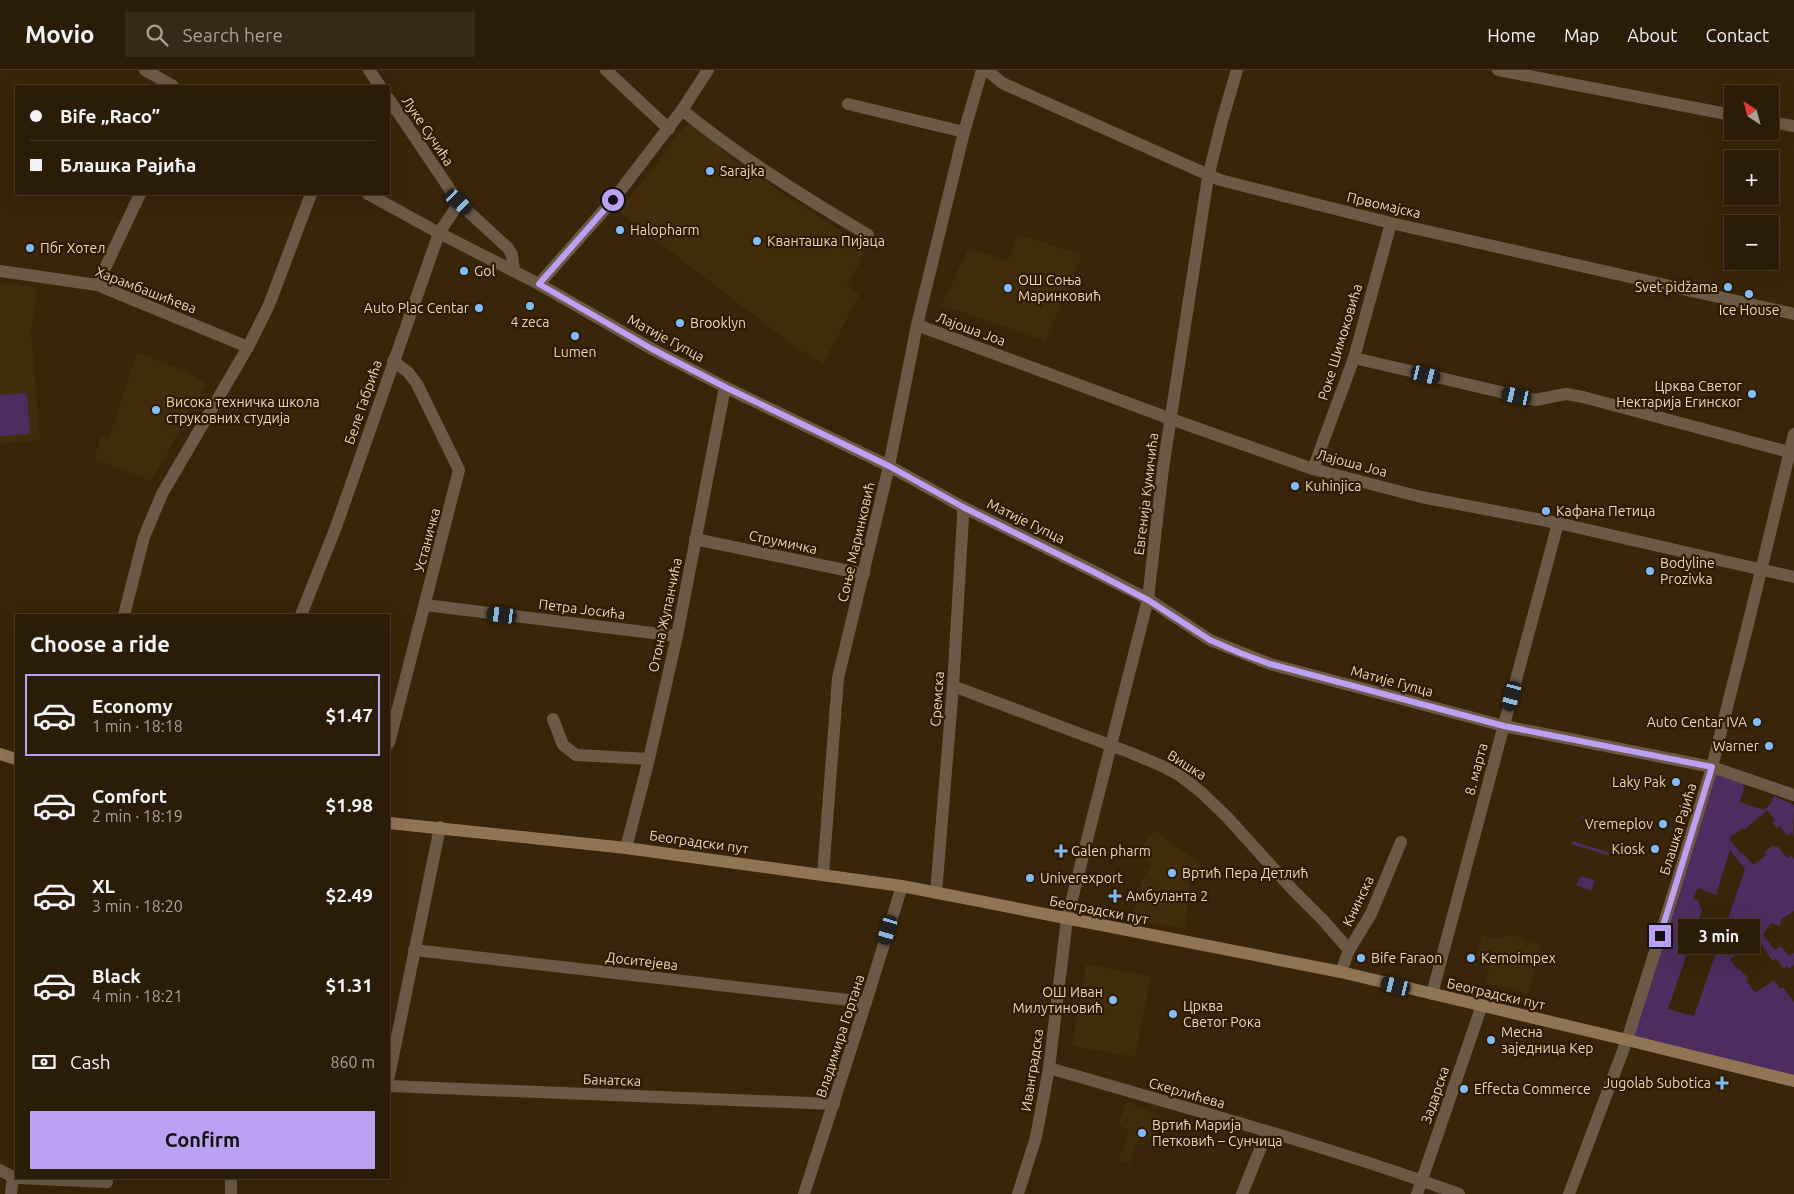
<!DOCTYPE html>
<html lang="en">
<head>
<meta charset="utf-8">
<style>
  :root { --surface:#2b1c07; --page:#372915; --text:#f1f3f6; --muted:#a6a19b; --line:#473a28; --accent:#bca0f2 }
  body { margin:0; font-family:Ubuntu,sans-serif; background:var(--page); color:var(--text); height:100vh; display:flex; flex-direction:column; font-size:19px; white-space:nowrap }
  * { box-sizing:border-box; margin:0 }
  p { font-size:16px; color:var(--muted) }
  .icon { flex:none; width:28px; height:28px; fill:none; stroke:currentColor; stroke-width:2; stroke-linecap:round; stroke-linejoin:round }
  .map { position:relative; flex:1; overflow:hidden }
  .panel { position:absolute; left:15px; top:544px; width:375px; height:565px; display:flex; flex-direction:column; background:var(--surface); border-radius:0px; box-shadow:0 5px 20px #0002,0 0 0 1px var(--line) }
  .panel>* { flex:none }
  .banner { position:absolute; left:15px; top:15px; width:375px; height:110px; border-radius:0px; box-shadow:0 5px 20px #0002,0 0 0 1px var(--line); display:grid; align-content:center; height:110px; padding:0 15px; background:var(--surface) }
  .needle { width:32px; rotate:324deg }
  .fabs { position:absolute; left:1724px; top:15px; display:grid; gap:10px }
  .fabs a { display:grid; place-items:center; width:55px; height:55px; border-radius:0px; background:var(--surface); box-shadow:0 5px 20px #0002,0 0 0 1px var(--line); font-size:25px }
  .end { position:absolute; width:22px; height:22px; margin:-11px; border:6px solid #bca0f2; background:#111; box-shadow:0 0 0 2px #111 }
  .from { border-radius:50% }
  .bubble { position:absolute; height:35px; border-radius:0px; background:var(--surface); box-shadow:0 5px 20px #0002,0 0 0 1px var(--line); font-size:16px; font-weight:600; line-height:35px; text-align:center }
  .car { position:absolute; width:15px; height:30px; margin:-15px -8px; border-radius:6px; box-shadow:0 0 4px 1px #0007; background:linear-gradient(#222 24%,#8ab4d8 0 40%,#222 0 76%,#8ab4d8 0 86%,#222 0) }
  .banner b { display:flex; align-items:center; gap:18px; height:48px; font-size:19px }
  .banner b+b { border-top:1px solid var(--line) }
  .banner i { width:12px; height:12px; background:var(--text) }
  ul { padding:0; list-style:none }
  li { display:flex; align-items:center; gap:15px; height:82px; margin:0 10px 8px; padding:0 5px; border:2px solid transparent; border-radius:0px }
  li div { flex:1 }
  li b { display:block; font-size:19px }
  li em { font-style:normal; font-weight:600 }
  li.on { border-color:var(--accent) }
  li>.icon { width:45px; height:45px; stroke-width:1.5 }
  h2 { padding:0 15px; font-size:22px; line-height:60px }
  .pay { display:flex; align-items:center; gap:12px; height:55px; padding:0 15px; font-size:19px }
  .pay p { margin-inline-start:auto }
  .action { display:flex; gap:10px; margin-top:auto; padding:10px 15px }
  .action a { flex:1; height:58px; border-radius:0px; background:var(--accent); color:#111; font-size:20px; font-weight:600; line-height:58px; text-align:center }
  header { display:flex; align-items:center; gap:30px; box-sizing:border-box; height:70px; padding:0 25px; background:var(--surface); border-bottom:1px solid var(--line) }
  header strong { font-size:24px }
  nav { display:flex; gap:28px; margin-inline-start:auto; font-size:18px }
  .search { width:350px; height:45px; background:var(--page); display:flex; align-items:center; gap:12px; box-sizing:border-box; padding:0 18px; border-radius:0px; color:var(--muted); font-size:19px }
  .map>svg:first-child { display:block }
</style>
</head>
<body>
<header>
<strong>Movio</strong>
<div class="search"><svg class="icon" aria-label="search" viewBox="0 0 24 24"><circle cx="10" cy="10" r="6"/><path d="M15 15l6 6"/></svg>Search here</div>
<nav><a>Home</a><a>Map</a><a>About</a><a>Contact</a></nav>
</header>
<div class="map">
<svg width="1794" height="1124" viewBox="0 0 1794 1124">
  <rect width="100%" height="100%" fill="#392509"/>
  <g fill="#432c0b">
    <polygon points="686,54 700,60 732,89 864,177 859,194 847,217 857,222 859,226 823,294 794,276 618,141 654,98"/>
    <polygon points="1018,164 1082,185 1045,271 942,235 957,202 969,178 1008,191"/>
    <polygon points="0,213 37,218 31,265 40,370 0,374"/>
    <polygon points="137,282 187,302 207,314 151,411 94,389 102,365 109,369"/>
    <polygon points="1154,760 1202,795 1190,815 1185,859 1132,849 1142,811 1151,795 1137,783"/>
    <polygon points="1512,864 1541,876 1528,924 1485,913 1491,891 1476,886 1482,865 1496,869"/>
    <polygon points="1086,894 1151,906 1135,987 1072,976"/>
    <polygon points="1127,1032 1161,1046 1153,1072 1140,1066 1129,1094 1119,1090 1129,1061 1118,1054"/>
  </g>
  <g fill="#4d2d5f" fill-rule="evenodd">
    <polygon points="27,323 30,364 0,366 0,325"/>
    <path d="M1712,697L1742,707L1744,718L1740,732L1763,740L1770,735L1774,726L1794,735L1793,766L1791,763L1787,766L1780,756L1777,758L1772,752L1775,750L1767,740L1744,760L1743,758L1729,768L1741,784L1743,783L1753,795L1766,785L1764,782L1774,775L1776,778L1778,776L1787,788L1791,785L1794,789V841L1782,849L1779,856L1771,853L1763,865L1775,880L1781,876L1789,886L1794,883V895L1789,899L1787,896L1784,899L1776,888L1773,891L1757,869L1730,889L1738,900L1740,899L1748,908L1746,910L1755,923L1774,910L1780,919L1783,917L1794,932V1011L1627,970ZM1730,780L1745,799L1694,946L1668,939L1702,840L1698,831L1693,828L1698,818L1716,825Z"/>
    <polygon points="1583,746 1617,757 1616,760 1581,749"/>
    <polygon points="1572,771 1608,782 1609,782 1607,785 1571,774"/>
    <polygon points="1581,806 1595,810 1591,821 1576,815"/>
  </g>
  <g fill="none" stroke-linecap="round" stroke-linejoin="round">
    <g stroke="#6b5a46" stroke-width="12">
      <polyline points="369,0 380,16"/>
      <polyline points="606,0 669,59"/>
      <polyline points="987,0 1002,13 1220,110 1391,153 1794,244"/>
      <polyline points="389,29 459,133 508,178 512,185 514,201"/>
      <polyline points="848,34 964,62"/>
      <path d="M682,40C740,87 804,127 868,165"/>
      <polyline points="0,201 97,215 248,277"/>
      <polyline points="539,214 613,130 682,40 708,0"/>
      <polyline points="97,215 140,124"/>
      <polyline points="917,255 1171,349 1313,399 1421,427 1558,453 1794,507"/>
      <polyline points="1354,288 1535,330 1566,324 1583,327 1789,382"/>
      <polyline points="1313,399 1354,288 1391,153"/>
      <polyline points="695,469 864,504"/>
      <polyline points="425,535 677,566"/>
      <polyline points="124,545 144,467 162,424 248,277 269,235 311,124"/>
      <polyline points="301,545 336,457 439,163 459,133"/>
      <polyline points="953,616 1131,683 1160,695 1179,705 1201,722 1227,747 1293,820 1324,851 1349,880"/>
      <polyline points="553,649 563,675 576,685 649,689"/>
      <polyline points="389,673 459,400 417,314 408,302 393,291"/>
      <polyline points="1712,697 1794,725"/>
      <polyline points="626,778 649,689 677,566 725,317"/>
      <polyline points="823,804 838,608 889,396 917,255 964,62 982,0"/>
      <polyline points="936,823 953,616 963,447 963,437"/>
      <polyline points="414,880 866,932"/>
      <polyline points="1341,902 1349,880 1371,844 1401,772"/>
      <polyline points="1432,924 1558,453"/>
      <path d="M1049,998C1186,1038 1325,1075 1459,1124"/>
      <polyline points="389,1006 440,757"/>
      <polyline points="389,1016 834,1034"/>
      <polyline points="0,1100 13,1107 16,1107"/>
      <polyline points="17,1108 107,1112"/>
      <polyline points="231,1108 231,1124"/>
      <polyline points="11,1124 13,1107"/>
      <polyline points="804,1124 866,932 902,816"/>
      <polyline points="1018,1124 1036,1067 1049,998 1067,849"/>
      <polyline points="1242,1124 1267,1062"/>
      <polyline points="1417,1124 1482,935"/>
      <polyline points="1569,1124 1627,970"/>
    </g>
    <g stroke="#6b5a46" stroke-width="12">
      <polyline points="145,0 173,16"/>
      <polyline points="1498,0 1732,45"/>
      <polyline points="1770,52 1794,56"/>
      <polyline points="368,124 439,163 539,214 652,279 725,317 889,396 963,437 1093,501 1148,529 1210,570 1270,594 1504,656 1712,697"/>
      <polyline points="1067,849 1148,529 1163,398 1208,107 1222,51 1237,0"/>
      <polyline points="1627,970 1676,815 1712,697 1750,546 1794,364"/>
    </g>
    <g stroke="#907554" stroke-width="12">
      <polyline points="0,684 16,689"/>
      <polyline points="389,753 626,778 902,816 1341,902 1627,970 1794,1011"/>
    </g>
  </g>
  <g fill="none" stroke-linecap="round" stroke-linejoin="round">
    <polyline stroke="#bca0f2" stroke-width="6" points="613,130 539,214 652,279 725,317 889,396 963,437 1092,501 1148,530 1210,570 1240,583 1270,594 1504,656 1712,697 1660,866"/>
  </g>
  <g fill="#83bcfb" stroke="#2f1b01" stroke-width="2">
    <circle cx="710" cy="101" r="5"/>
    <circle cx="620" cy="160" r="5"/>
    <circle cx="757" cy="171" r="5"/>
    <circle cx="30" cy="178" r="5"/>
    <circle cx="464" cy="201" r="5"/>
    <circle cx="1728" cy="217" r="5"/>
    <circle cx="1008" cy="218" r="5"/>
    <circle cx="1749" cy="224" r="5"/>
    <circle cx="530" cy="236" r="5"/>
    <circle cx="479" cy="238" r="5"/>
    <circle cx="680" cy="253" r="5"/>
    <circle cx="575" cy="266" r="5"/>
    <circle cx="1752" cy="324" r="5"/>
    <circle cx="156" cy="340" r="5"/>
    <circle cx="1295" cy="416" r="5"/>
    <circle cx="1546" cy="441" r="5"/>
    <circle cx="1650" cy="501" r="5"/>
    <circle cx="1757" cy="652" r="5"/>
    <circle cx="1769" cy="676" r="5"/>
    <circle cx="1676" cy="712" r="5"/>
    <circle cx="1663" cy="754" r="5"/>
    <circle cx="1655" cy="779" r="5"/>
    <path d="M1058.5 773.5h5v5h5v5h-5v5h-5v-5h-5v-5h5z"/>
    <circle cx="1172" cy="803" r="5"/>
    <circle cx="1030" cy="808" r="5"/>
    <path d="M1112.5 818.5h5v5h5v5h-5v5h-5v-5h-5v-5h5z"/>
    <circle cx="1361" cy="888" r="5"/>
    <circle cx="1471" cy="888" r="5"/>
    <circle cx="1113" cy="930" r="5"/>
    <circle cx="1173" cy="944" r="5"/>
    <circle cx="1491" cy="970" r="5"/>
    <path d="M1719.5 1005.5h5v5h5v5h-5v5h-5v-5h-5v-5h5z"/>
    <circle cx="1464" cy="1019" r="5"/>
    <circle cx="1142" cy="1063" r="5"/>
  </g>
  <g text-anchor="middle" stroke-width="4.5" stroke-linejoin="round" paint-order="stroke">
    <g font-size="14" fill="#ebd5bb" stroke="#2f1b01">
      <text transform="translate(428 61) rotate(56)" y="5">Луке Сучића</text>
      <text transform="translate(1384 135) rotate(13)" y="5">Првомајска</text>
      <text transform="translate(146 220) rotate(21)" y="5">Харамбашићева</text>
      <text transform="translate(971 259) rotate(20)" y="5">Лајоша Јоа</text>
      <text transform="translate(666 268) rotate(28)" y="5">Матије Гупца</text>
      <text transform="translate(1340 272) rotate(-73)" y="5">Роке Шимоковића</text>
      <text transform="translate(363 332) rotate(-71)" y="5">Беле Габрића</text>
      <text transform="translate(1352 393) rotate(15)" y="5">Лајоша Јоа</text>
      <text transform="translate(1146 424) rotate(-83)" y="5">Евгенија Кумичића</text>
      <text transform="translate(1026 451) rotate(26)" y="5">Матије Гупца</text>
      <text transform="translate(427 470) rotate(-75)" y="5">Устаничка</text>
      <text transform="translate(783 472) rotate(12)" y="5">Струмичка</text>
      <text transform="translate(856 472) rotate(-77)" y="5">Соње Маринковић</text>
      <text transform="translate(582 539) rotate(7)" y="5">Петра Јосића</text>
      <text transform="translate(665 545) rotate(-78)" y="5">Отона Жупанчића</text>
      <text transform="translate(1392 611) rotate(15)" y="5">Матије Гупца</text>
      <text transform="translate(937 629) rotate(-86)" y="5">Сремска</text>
      <text transform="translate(1187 695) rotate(32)" y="5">Вишка</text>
      <text transform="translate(1476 699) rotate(-75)" y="5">8. марта</text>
      <text transform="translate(1678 759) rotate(-73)" y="5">Блашка Рајића</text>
      <text transform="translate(699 772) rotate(8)" y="5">Београдски пут</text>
      <text transform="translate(1358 831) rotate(-64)" y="5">Книнска</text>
      <text transform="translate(1099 840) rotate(11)" y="5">Београдски пут</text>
      <text transform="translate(642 891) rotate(7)" y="5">Доситејева</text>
      <text transform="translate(1496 924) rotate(13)" y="5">Београдски пут</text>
      <text transform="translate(840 966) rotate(-72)" y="5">Владимира Гортана</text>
      <text transform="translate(1032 1000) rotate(-81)" y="5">Иванградска</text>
      <text transform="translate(612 1010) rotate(2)" y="5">Банатска</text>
      <text transform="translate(1187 1023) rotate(16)" y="5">Скерлићева</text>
      <text transform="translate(1435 1025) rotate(-71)" y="5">Задарска</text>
    </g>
    <g font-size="14" fill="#ebd5bb" stroke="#2f1b01" text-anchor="start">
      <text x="720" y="106">Sarajka</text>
      <text x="630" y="165">Halopharm</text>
      <text x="767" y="176">Кванташка Пијаца</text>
      <text x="40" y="183">Пбг Хотел</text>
      <text x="474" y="206">Gol</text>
      <text x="1018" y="215">ОШ Соња<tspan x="1018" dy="16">Маринковић</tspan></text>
      <text x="1718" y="222" text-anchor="end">Svet pidžama</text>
      <text x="469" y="243" text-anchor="end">Auto Plac Centar</text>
      <text x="1749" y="245" text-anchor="middle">Ice House</text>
      <text x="530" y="257" text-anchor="middle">4 zeca</text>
      <text x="690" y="258">Brooklyn</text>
      <text x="575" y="287" text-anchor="middle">Lumen</text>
      <text x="1742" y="321" text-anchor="end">Црква Светог<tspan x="1742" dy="16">Нектарија Егинског</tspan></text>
      <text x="166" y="337">Висока техничка школа<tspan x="166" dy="16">струковних студија</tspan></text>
      <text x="1305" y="421">Kuhinjica</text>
      <text x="1556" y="446">Кафана Петица</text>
      <text x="1660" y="498">Bodyline<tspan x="1660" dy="16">Prozivka</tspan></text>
      <text x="1747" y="657" text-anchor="end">Auto Centar IVA</text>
      <text x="1759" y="681" text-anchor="end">Warner</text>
      <text x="1666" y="717" text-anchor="end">Laky Pak</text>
      <text x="1653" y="759" text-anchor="end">Vremeplov</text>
      <text x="1645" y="784" text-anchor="end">Kiosk</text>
      <text x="1071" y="786">Galen pharm</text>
      <text x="1182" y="808">Вртић Пера Детлић</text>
      <text x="1040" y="813">Univerexport</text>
      <text x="1126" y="831">Амбуланта 2</text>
      <text x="1371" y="893">Bife Faraon</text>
      <text x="1481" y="893">Kemoimpex</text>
      <text x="1103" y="927" text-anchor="end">ОШ Иван<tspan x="1103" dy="16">Милутиновић</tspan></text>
      <text x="1183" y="941">Црква<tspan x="1183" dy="16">Светог Рока</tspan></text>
      <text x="1501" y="967">Месна<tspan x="1501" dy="16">заједница Кер</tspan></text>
      <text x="1711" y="1018" text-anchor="end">Jugolab Subotica</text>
      <text x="1474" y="1024">Effecta Commerce</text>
      <text x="1152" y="1060">Вртић Марија<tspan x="1152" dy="16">Петковић – Сунчица</tspan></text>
    </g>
  </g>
</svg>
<div class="fabs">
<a><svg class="needle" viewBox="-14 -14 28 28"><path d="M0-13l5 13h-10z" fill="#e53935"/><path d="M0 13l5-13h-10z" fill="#a6a19b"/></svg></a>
<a>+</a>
<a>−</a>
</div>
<i class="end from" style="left:613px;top:130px"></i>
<i class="end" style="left:1660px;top:866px"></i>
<div class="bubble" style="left:1678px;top:849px;width:82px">3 min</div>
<i class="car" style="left:459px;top:132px;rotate:133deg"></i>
<i class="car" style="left:1426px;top:305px;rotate:104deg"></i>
<i class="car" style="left:1517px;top:326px;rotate:283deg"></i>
<i class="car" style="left:502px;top:545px;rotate:277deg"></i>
<i class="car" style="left:1512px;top:626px;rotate:195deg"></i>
<i class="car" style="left:888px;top:860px;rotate:197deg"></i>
<i class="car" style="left:1396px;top:916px;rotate:284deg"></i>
<div class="banner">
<b><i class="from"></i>Bife „Raco”</b>
<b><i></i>Блашка Рајића</b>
</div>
<section class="panel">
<h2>Choose a ride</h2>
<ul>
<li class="on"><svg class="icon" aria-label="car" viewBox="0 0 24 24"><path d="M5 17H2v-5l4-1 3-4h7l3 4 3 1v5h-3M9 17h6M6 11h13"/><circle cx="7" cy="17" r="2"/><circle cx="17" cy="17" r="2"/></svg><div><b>Economy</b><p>1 min · 18:18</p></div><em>$1.47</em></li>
<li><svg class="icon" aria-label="car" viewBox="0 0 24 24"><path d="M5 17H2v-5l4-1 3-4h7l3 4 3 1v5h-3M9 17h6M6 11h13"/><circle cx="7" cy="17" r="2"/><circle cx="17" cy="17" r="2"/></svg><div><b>Comfort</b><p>2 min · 18:19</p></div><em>$1.98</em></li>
<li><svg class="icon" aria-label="car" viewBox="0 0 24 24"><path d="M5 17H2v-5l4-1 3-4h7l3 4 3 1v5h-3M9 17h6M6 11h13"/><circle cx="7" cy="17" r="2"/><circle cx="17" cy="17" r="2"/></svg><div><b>XL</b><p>3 min · 18:20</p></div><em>$2.49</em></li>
<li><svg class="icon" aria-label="car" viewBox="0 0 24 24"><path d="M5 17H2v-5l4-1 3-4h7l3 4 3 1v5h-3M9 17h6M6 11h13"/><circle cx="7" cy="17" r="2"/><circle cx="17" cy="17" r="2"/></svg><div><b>Black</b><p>4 min · 18:21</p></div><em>$1.31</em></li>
</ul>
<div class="pay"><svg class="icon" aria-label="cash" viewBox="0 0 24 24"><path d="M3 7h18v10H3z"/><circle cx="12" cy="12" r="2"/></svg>Cash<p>860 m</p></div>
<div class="action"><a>Confirm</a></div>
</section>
</div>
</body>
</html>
